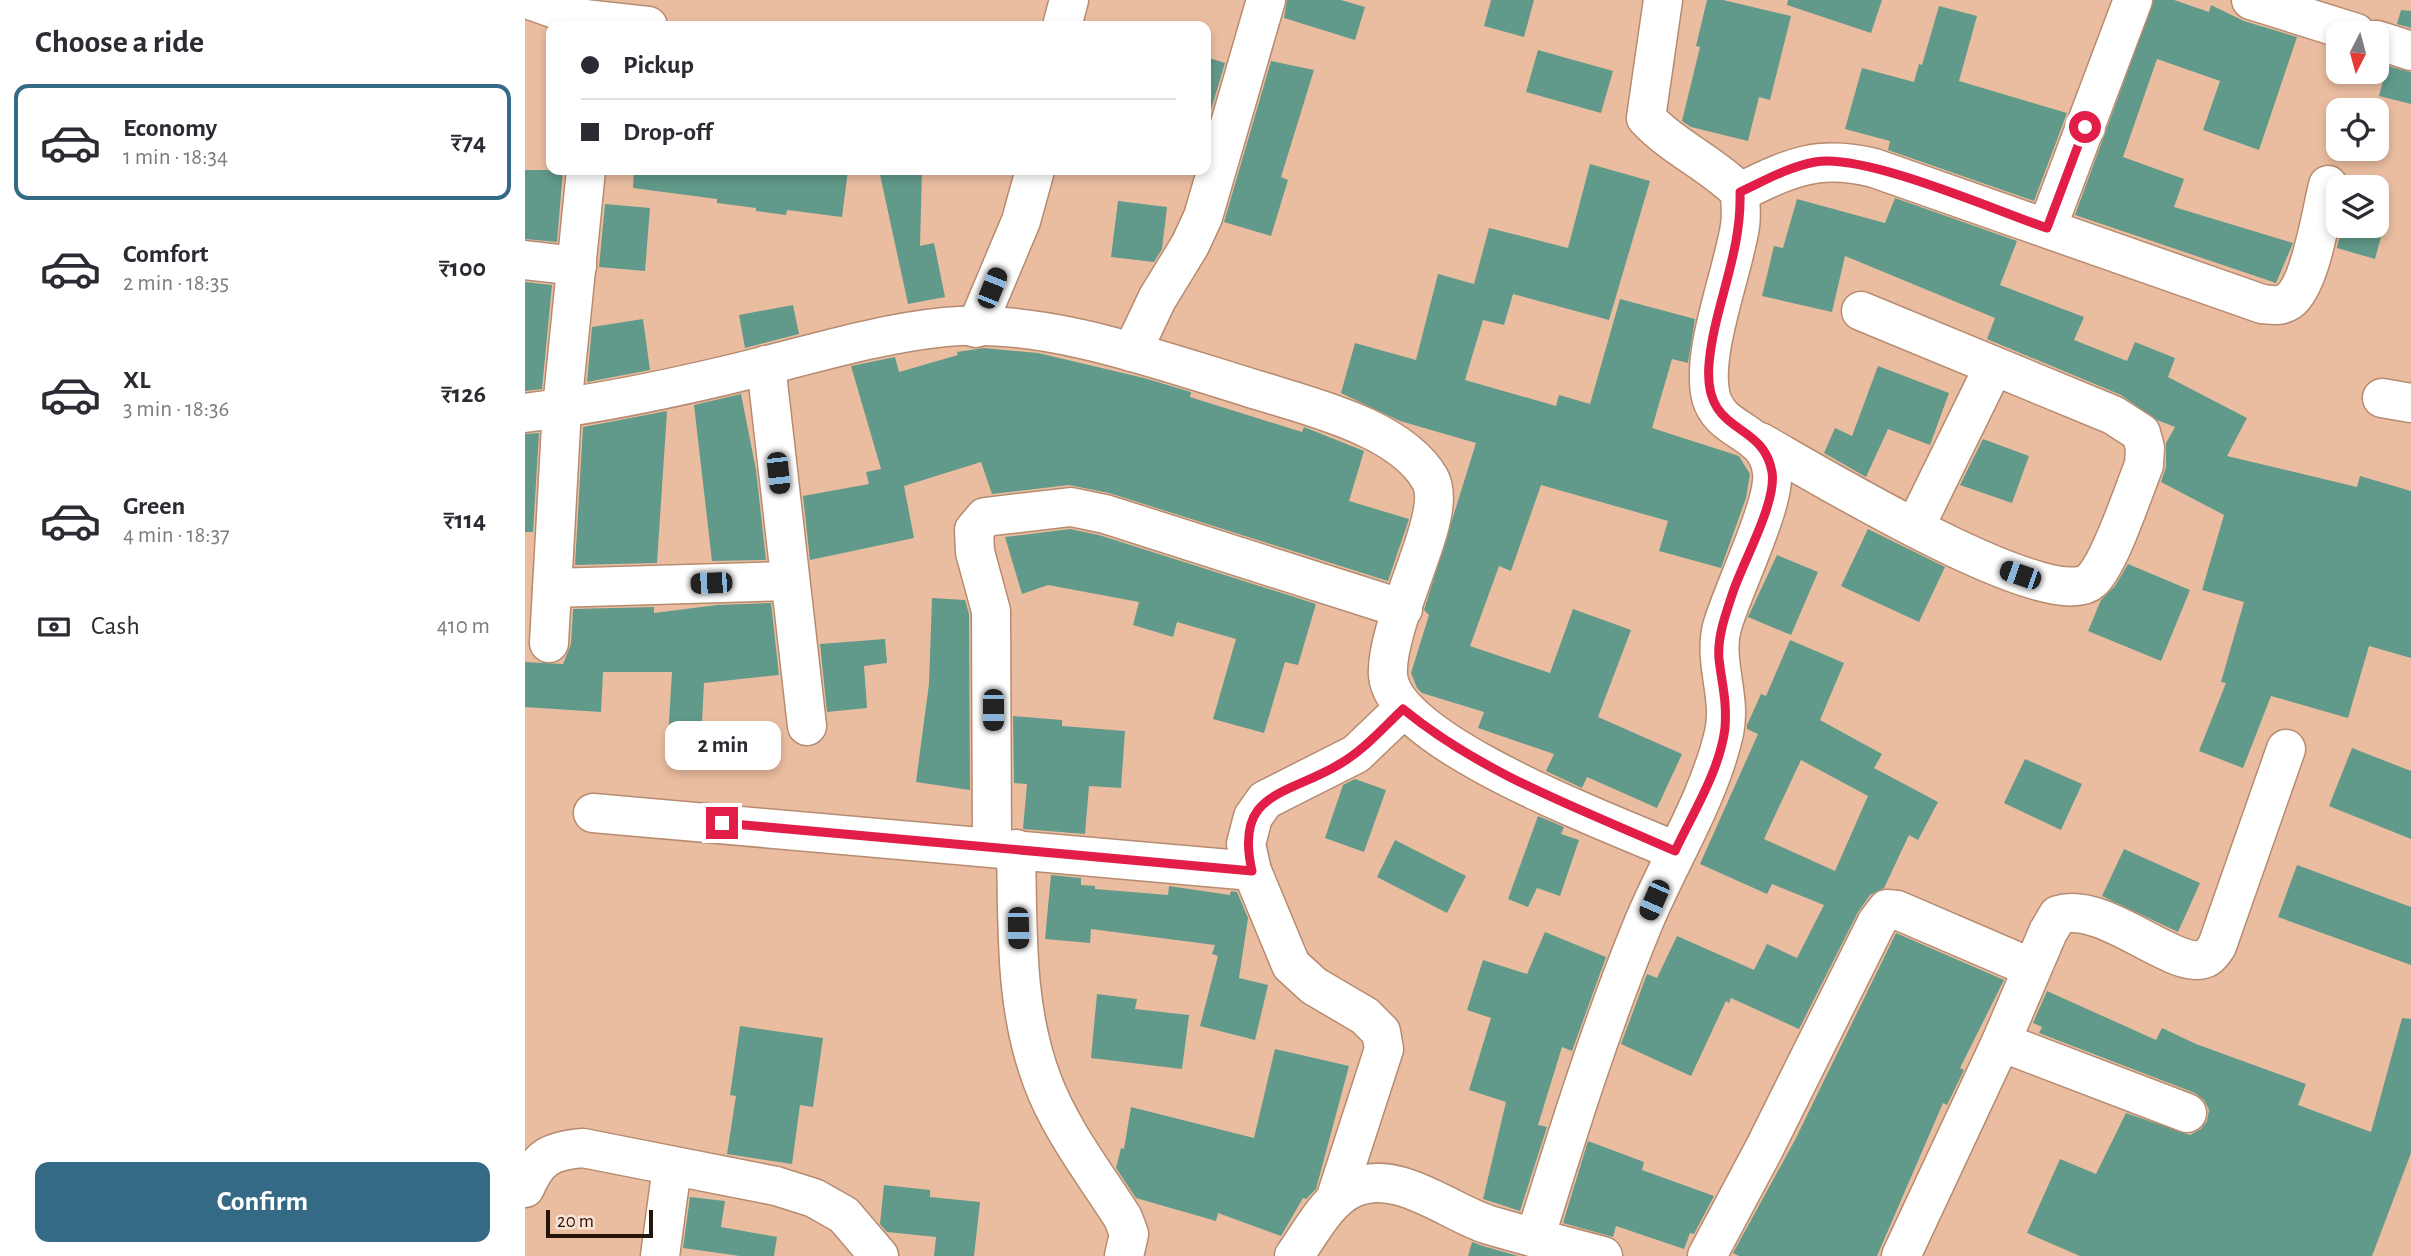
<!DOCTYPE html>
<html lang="en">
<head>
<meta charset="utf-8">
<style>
  :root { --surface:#fff; --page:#f7f7f7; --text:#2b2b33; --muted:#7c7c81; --line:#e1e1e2; --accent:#356a86 }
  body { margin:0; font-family:"Alegreya Sans",sans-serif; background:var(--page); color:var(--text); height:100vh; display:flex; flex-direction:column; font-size:26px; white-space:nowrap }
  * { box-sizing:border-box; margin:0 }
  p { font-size:23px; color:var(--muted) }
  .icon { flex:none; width:38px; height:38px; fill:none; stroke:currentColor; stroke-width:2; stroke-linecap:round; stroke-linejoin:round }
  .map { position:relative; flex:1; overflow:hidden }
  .details { display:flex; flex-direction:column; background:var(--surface); width:525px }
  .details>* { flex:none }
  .guide { position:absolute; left:21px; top:21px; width:665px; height:154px; border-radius:14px; box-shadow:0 4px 10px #0003; display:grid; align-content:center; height:154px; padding:0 35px; background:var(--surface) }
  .needle { width:46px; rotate:186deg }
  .buttons { position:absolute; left:1801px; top:21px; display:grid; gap:14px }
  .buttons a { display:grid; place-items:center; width:63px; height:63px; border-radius:14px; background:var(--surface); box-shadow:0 4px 10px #0003; font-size:35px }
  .scale { position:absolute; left:21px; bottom:18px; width:107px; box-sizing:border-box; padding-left:7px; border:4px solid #25150a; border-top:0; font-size:19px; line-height:24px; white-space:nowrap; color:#25150a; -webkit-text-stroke:5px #fbe3d4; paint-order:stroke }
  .end { position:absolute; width:32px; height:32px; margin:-16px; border:9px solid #e11d48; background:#fff; box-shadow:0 0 0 4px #fff }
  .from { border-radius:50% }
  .bubble { position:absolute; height:49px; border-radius:14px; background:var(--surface); box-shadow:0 4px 10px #0003; font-size:23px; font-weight:700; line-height:49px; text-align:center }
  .car { position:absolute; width:21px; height:42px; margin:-21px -10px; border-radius:9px; box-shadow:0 0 5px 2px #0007; background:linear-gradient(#222 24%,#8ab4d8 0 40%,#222 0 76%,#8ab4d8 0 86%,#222 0) }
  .guide b { display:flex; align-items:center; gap:24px; height:66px; font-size:26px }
  .guide b+b { border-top:2px solid var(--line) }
  .guide i { width:18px; height:18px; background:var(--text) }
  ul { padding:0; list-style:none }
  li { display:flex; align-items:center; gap:21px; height:116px; margin:0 14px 10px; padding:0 21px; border:4px solid transparent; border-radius:14px }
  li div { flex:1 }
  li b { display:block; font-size:26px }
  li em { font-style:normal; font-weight:700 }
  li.selected { border-color:var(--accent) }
  li>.icon { width:63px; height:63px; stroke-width:1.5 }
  h2 { padding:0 35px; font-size:32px; line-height:84px }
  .pay { display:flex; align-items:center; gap:18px; height:77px; padding:0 35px; font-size:26px }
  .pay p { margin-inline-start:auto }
  .primary-button { display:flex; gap:14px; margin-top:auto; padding:14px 35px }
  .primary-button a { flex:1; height:80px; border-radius:14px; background:var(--accent); color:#fff; font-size:28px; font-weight:700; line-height:80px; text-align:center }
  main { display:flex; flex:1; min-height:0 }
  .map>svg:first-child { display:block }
</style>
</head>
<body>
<main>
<section class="details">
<h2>Choose a ride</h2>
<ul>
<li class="selected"><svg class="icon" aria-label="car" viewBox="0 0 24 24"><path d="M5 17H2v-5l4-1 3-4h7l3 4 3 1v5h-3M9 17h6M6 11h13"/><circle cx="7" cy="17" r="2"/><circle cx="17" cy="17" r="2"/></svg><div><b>Economy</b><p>1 min · 18:34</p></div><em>₹74</em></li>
<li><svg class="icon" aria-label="car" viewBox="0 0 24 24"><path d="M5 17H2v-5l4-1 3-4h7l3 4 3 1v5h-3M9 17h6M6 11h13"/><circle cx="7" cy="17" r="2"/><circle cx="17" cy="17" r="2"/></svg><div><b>Comfort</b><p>2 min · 18:35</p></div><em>₹100</em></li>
<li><svg class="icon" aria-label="car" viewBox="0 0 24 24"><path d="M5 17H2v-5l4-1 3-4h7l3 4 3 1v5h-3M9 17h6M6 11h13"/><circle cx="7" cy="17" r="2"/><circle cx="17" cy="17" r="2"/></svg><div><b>XL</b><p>3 min · 18:36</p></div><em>₹126</em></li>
<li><svg class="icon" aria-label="car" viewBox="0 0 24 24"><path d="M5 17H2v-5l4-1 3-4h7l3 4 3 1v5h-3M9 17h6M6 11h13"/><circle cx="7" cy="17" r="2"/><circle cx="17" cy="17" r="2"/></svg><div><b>Green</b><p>4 min · 18:37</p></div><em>₹114</em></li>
</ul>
<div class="pay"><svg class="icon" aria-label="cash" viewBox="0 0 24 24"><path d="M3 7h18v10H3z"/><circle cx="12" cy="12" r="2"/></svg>Cash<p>410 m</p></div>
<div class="primary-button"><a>Confirm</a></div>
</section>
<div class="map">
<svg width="1886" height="1256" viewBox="0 0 1886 1256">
  <rect width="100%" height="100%" fill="#ebbda0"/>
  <g fill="#619a8a" fill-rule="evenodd">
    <polygon points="762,0 816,0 840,7 830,40 759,18"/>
    <polygon points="966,0 1009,0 999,37 959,26"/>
    <polygon points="1182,0 1198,0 1266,16 1245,100 1234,97 1223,141 1166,127 1157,121 1175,47 1171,46"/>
    <polygon points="1263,0 1357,0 1346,33 1262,5"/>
    <polygon points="1629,0 1649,0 1684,12 1686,5 1719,21 1772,37 1734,150 1678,130 1695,81 1632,59 1598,157 1659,179 1649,207 1768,243 1751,283 1550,215"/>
    <polygon points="1414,6 1452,16 1434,81 1542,113 1509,201 1363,150 1365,141 1320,129 1337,68 1389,82 1394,64 1397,65"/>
    <polygon points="1876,10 1886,11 1886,28 1872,24"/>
    <polygon points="1013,50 1088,71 1076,113 1001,92"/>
    <polygon points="681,57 700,63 685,113 681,112"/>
    <polygon points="746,61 789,70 756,177 763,180 746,236 699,222"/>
    <polygon points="1862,66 1886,72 1886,104 1854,96"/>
    <polygon points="1065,164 1125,181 1084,320 988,294 979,325 958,320 940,380 1031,406 1034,395 1065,404 1095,299 1170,319 1163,363 1147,359 1127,428 1214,456 1225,474 1221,498 1196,568 1134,551 1143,521 1016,485 986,571 974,566 945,646 1025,673 1048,609 1106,630 1073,717 1157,754 1132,808 1062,777 1057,788 1021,771 1029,754 953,728 959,712 897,693 892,688 886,673 904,615 899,610 951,443 875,421 816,393 830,343 891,360 913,274 949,284 964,228 1043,248"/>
    <polygon points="0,170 38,170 32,242 0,239"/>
    <polygon points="109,170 323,170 317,217 262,210 261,215 231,211 231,208 192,203 192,199 108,188"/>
    <polygon points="354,170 397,170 395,246 409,243 420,297 383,304"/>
    <polygon points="1370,198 1492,241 1475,285 1559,317 1549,340 1602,361 1610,342 1650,358 1643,377 1722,418 1702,456 1832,487 1835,476 1886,491 1886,658 1844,646 1823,718 1746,696 1718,768 1674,751 1701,683 1696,682 1719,602 1677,590 1699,515 1636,482 1641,467 1641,443 1650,427 1632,420 1596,395 1462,339 1470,318 1320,256 1307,312 1237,296 1249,246 1258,248 1272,199 1360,223"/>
    <polygon points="593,201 642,207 637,249 629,262 586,257"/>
    <polygon points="80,204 125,208 120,271 74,267"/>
    <polygon points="1817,226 1859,226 1850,259 1812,248"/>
    <polygon points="0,282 27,285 17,389 0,391"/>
    <polygon points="268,305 274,334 220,348 214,315"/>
    <polygon points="118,319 125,370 62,382 67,327"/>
    <polygon points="459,348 513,353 619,378 666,392 665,397 777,432 779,427 839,451 824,501 884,519 863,581 584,493 544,485 467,494 456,462 379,486 389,538 285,560 278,496 344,484 341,472 356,469 326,366 370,357 374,372 433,355 432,352"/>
    <polygon points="1353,366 1424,393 1405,445 1363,429 1341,477 1299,453 1310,428 1327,436"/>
    <polygon points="216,394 231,470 241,560 187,561 169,405"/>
    <polygon points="142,411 132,563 50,565 58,427"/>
    <polygon points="14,433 8,532 0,532 0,434"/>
    <polygon points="1458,439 1504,456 1487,503 1435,485"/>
    <polygon points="545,529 574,535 791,604 773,665 760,662 739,733 688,719 711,639 652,622 648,637 608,625 614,602 523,585 497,594 480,537"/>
    <polygon points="1343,529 1420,567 1394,622 1316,586"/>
    <polygon points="1252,555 1293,572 1266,635 1223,617"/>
    <polygon points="1603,564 1665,590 1636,661 1563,631 1576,600 1590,586"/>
    <polygon points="407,598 440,600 444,614 445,790 391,782 404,684"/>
    <polygon points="246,603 254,675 179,683 176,740 143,738 147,672 78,672 76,712 0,707 0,662 38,664 46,644 48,609 129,607 129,613 192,605"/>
    <polygon points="360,639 362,663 339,666 342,708 302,712 295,644"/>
    <path d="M1265,640L1319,663L1295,720L1357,754L1349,768L1413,802L1393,840L1384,835L1359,888L1345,895L1333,912L1274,1029L1206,998L1204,1003L1201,1001L1166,1076L1096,1044L1122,974L1132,978L1152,936L1229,970L1242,944L1272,958L1299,905L1247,884L1242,894L1175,864L1233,734L1222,729V725L1236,694L1241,696ZM1276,760L1343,796L1310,871L1239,839Z"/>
    <polygon points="488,716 537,720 537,726 600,731 596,788 564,786 560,834 498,829 502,784 489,783"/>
    <polygon points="1827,748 1886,771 1886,839 1804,806"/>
    <polygon points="1500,759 1557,784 1536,830 1479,803"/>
    <polygon points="830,779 861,790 839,852 800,838 818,785"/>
    <polygon points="1013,816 1039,827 1036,834 1054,840 1035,896 1012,888 1003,907 983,899"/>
    <polygon points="870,840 941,876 922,913 852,877"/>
    <polygon points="1599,849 1675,883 1653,932 1577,896"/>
    <polygon points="1772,865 1886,907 1886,965 1753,917"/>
    <polygon points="526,875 556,878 556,885 570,886 570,889 643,895 644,886 705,895 706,891 712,892 723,918 714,978 743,985 730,1040 675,1026 693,956 687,954 690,945 566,929 565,943 520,939"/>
    <polygon points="1020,932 1081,957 1047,1051 1037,1047 1013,1125 1022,1127 995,1211 958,1199 981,1102 944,1090 966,1018 942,1010 958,960 1002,974"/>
    <polygon points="1371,933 1479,980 1435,1068 1439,1070 1422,1105 1418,1103 1352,1256 1214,1256 1208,1253 1270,1140"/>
    <polygon points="1522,991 1631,1040 1637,1028 1671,1044 1781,1084 1773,1105 1846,1132 1877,1018 1886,1019 1886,1153 1847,1256 1555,1256 1502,1233 1535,1159 1571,1174 1601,1113 1665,1135 1676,1129 1682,1121 1684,1110 1679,1100 1670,1093 1514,1033 1517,1027 1508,1023"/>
    <polygon points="572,994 612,999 610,1009 664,1015 657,1069 566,1058"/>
    <polygon points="215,1026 298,1038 288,1107 275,1105 267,1164 202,1154 211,1096 205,1095"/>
    <polygon points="750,1049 824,1066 791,1189 781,1199 778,1198 756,1236 693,1213 691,1221 611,1198 591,1168 596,1148 599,1149 606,1107 729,1138"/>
    <polygon points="1063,1141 1119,1162 1117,1170 1189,1196 1169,1234 1165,1233 1159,1249 1091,1226 1088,1237 1038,1223"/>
    <polygon points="359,1185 405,1190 405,1197 455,1202 449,1256 409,1256 411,1237 362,1232 355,1224"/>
    <polygon points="165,1197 200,1201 196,1227 252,1237 249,1256 215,1256 158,1248"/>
    <polygon points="947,1242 958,1246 993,1256 943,1256"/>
  </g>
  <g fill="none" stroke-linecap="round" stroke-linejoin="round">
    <g stroke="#b68b6f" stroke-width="41">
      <g id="minor">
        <polyline points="5,0 59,19 61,26"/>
        <polyline points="1726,0 1831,33"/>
        <polyline points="59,19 123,26"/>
        <polyline points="537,26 544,0"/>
        <polyline points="1852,40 1886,51"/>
        <path d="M1215,192C1265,168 1292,154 1349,168L1737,304C1747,305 1755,307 1764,301C1786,285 1796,213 1803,185"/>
        <polyline points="1522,228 1608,0"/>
        <polyline points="0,260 52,266"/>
        <polyline points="451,328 496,221 510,170"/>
        <polyline points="607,352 632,299 665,245 678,217 741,0"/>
        <polyline points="241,365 282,726"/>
        <polyline points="1857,398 1886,403"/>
        <path d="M0,413C81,403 164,385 243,365C301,350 360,333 420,327C524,317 644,364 742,393C794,409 877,430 905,479C916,499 901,539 894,559C884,589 861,645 863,675C867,743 1092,825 1150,851"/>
        <path d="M1235,442C1282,468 1526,617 1566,581C1585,564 1608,492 1619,465L1620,448L1616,433L1588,415L1336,311"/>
        <polyline points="1390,527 1469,366"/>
        <polyline points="27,588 265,581"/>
        <polyline points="24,643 37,408 61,170"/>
        <polyline points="68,813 727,871"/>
        <polyline points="467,847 466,611 450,552 449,530 460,517 546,507 580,514 878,609"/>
        <path d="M491,849C493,928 489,1005 517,1080C535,1129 570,1174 598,1218L604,1234L599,1256"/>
        <path d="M1476,1042L1523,932L1533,915C1580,900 1651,973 1681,958C1686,956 1689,950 1692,946L1761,749"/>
        <path d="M0,1188C13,1157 25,1151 58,1148L251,1186L289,1198L319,1215L354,1256"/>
        <polyline points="810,1200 859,1049 856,1032 840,1016 789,986 766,965 727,871 721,844 728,817 740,800 831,754 878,709"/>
        <path d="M1010,1238C1043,1132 1076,1026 1118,924C1144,861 1184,799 1199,733C1207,697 1188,662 1197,627C1207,591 1251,503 1247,472C1242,429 1196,434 1186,397C1175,353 1208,273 1215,226C1217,215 1215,203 1215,192C1186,163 1149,148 1121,118L1138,0"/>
        <polyline points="135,1256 147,1167"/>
        <path d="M769,1256C785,1234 802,1199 828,1188C873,1168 923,1212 964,1225C1002,1236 1040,1246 1078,1256"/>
        <polyline points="1182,1256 1239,1149 1352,922 1362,909 1372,910 1507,968"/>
        <polyline points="1376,1256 1476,1042 1662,1113"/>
      </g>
    </g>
    <use href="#minor" stroke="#fff" stroke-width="38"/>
  </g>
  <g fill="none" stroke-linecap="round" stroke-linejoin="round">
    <path stroke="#e11d48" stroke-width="9" d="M197,823L727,871C709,792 760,796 813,765C838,751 858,728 878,709C959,775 1056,809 1150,851C1168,813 1195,770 1200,728C1202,700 1197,685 1194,659C1192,637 1201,613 1208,592C1218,562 1252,502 1247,472C1238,419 1178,437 1184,364C1189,306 1217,254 1215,192C1239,181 1263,167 1290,162C1340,153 1469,210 1522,228L1560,127"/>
  </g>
</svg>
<div class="buttons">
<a><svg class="needle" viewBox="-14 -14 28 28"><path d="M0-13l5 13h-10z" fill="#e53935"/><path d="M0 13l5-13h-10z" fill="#7c7c81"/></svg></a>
<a><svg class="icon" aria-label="locate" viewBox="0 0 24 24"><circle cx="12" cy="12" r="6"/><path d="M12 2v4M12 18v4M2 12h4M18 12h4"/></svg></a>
<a><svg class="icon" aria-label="layers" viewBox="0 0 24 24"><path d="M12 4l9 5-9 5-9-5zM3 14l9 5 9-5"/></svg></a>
</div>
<div class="scale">20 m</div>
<i class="end from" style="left:1560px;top:127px"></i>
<i class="end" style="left:197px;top:823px"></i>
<div class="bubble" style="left:140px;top:721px;width:116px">2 min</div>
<i class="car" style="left:467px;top:288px;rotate:22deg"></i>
<i class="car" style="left:253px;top:473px;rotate:174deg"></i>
<i class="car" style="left:1495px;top:575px;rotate:289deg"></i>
<i class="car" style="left:186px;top:583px;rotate:268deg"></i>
<i class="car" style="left:468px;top:710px;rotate:180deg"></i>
<i class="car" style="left:1129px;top:900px;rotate:204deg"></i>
<i class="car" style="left:493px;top:928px;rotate:179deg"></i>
<div class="guide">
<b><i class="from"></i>Pickup</b>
<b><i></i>Drop-off</b>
</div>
</div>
</main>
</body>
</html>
